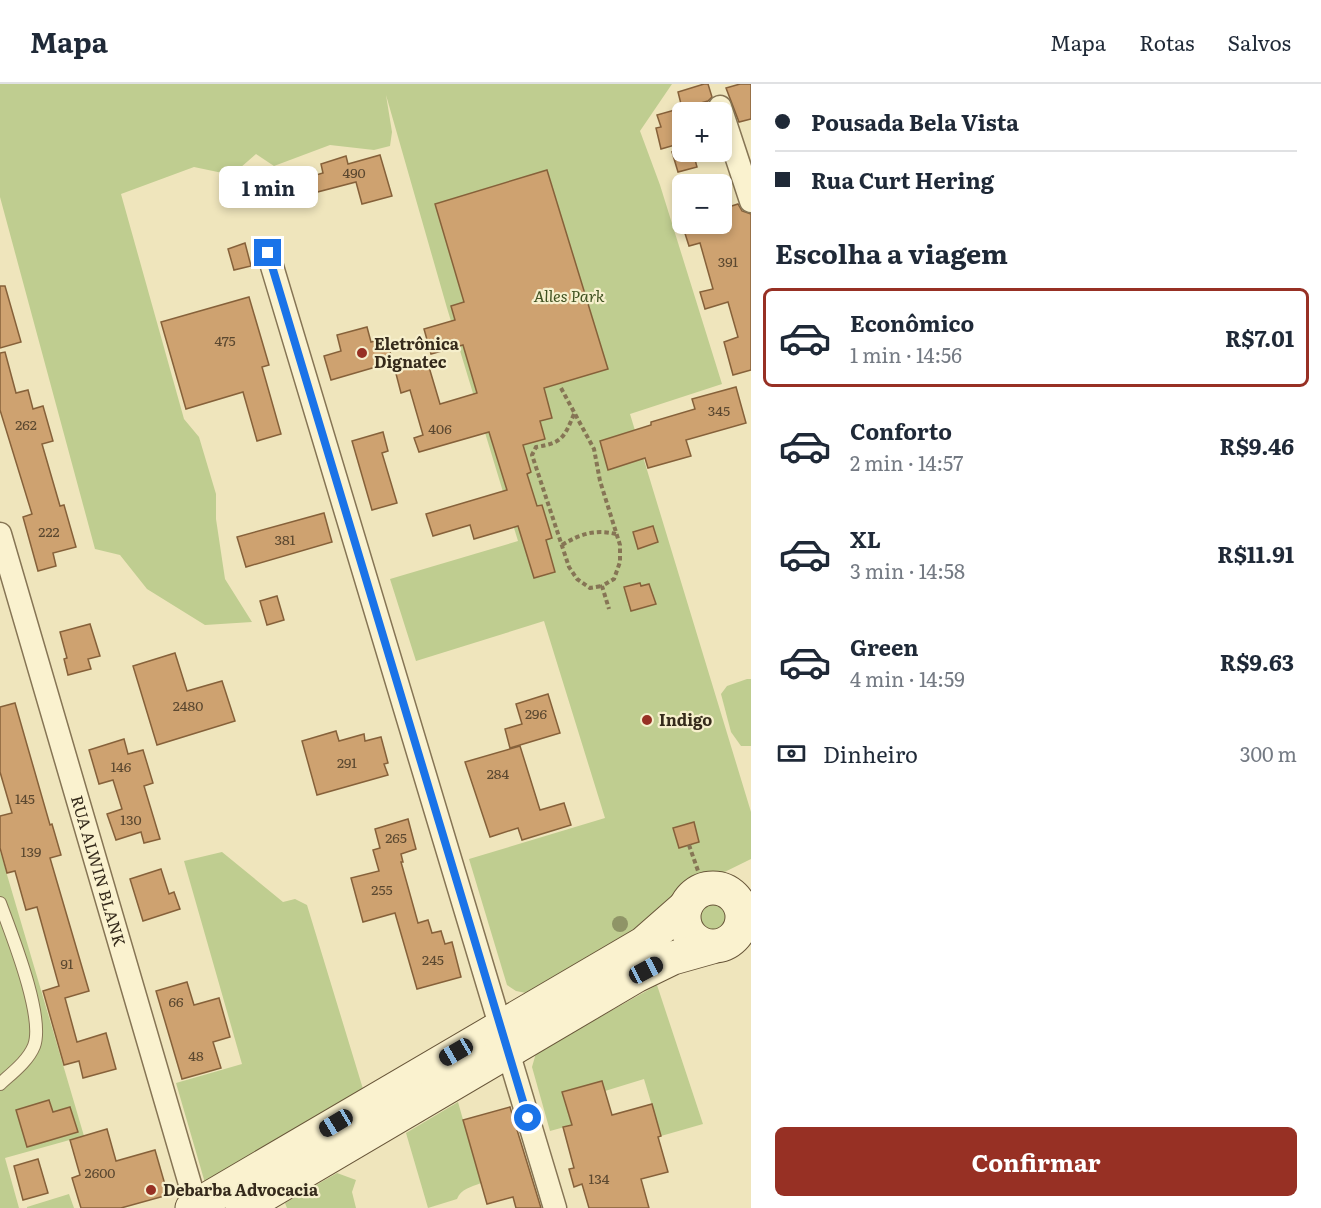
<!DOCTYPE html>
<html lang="pt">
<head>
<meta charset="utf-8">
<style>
  :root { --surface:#fff; --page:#f6f6f7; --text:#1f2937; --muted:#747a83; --line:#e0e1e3; --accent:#973024 }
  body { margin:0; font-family:Literata,serif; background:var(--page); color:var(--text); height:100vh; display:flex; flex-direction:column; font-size:22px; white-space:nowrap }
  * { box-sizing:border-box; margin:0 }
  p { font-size:20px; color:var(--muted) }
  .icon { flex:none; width:33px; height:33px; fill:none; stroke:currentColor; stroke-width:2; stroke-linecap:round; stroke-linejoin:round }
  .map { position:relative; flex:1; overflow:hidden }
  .panel { display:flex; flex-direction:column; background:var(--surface); width:570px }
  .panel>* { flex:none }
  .guide { display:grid; align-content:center; height:132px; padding:0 24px; background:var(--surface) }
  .fabs { position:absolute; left:672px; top:18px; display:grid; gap:12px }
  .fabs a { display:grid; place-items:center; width:60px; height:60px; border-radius:9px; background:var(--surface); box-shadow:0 3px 9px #0003; font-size:30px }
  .end { position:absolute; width:27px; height:27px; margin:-14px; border:8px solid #1a73e8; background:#fff; box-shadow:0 0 0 3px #fff }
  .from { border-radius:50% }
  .bubble { position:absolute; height:42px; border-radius:9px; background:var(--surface); box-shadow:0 3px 9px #0003; font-size:20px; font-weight:700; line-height:42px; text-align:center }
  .car { position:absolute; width:18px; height:36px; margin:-18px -9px; border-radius:8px; box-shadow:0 0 4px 2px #0007; background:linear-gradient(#222 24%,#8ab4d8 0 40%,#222 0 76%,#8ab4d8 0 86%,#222 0) }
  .guide b { display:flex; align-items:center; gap:21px; height:57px; font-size:22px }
  .guide b+b { border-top:2px solid var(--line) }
  .guide i { width:15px; height:15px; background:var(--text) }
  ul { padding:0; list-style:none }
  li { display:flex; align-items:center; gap:18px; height:99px; margin:0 12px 9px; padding:0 12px; border:3px solid transparent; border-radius:9px }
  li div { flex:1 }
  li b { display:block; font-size:22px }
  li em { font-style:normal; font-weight:700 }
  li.selected { border-color:var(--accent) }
  li>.icon { width:54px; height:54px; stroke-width:1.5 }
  h2 { padding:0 24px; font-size:27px; line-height:72px }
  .pay { display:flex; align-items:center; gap:15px; height:66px; padding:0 24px; font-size:22px }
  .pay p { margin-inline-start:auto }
  .button { display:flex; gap:12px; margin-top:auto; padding:12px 24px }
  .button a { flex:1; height:69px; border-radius:9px; background:var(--accent); color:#fff; font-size:24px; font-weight:700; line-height:69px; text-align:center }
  header { display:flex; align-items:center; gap:36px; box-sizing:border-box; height:84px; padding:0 30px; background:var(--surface); border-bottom:2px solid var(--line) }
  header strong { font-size:28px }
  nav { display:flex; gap:33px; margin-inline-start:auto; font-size:21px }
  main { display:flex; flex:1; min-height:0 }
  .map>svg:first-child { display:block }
</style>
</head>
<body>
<header>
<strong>Mapa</strong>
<nav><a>Mapa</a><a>Rotas</a><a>Salvos</a></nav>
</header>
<main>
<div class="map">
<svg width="751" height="1124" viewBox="0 0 751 1124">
  <rect width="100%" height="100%" fill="#efe5bc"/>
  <g fill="#bfcd90">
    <polygon points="0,0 672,0 640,47 660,101 722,300 630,330 751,728 751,775 692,804 640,842 526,909 516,907 507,901 469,775 605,734 544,537 416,577 390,495 518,457 447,224 386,11 392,48 390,62 374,66 330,61 274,82 256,70 232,91 194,83 121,110 184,335 199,353 216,410 216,435 225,495 252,538 205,541 147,505 120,471 95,465 0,113"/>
    <polygon points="747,595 751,595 751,662 741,662 731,648 721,610 727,602"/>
    <polygon points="0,767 84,1052 5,1074 19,1124 0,1124"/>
    <polygon points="222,768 283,818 295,815 307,821 363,1005 205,1099 176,999 242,980 184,777"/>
    <circle cx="713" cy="833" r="13"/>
    <polygon points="657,901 703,1040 661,1052 644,995 605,1007 562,1008 572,1041 550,1047 532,983 536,969"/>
    <path d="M458,1018L481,1099C471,1103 461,1105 457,1115L428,1124L406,1049Z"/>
    <polygon points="337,1089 356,1096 352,1108 356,1124 287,1124 285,1119"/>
    <polygon points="69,1110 74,1124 27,1124 27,1123"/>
  </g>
  <g fill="#cea270" stroke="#86613a" stroke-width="1.5">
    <polygon points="704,0 708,0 712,13 708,17 682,24 682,59 661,65 656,44 661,43 657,31 682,24 678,8"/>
    <polygon points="740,0 751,0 751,35 739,38 726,4"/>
    <polygon points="672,68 693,68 697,83 678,88"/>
    <polygon points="380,71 392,112 362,120 356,98 279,118 275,103 323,89 321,80 346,72 348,80"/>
    <polygon points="547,86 608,285 544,304 552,334 540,337 545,355 523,361 531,388 527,390 537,422 542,421 552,454 546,456 555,488 534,494 518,442 474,455 470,441 433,452 426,430 507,406 489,348 419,368 414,354 423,351 410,306 401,309 394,282 426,273 440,320 477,309 463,261 431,270 424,245 455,236 451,222 464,218 435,120"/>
    <polygon points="738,120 742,127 751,130 751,286 733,291 724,258 738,253 728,218 705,225 700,208 713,205 700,159 689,162 682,140 722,140 722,125"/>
    <polygon points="245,159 251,182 234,186 228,165"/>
    <polygon points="0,202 5,202 21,258 0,264"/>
    <polygon points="249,213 269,281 262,283 281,350 257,357 243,308 186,325 161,238"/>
    <polygon points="367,243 371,258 386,254 393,278 331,296 324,272 341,267 337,251"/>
    <polygon points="5,268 16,309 28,306 33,325 43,322 53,357 42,360 60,422 64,421 76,463 53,469 56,482 38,487 23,433 32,430 0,326 0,269"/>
    <polygon points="736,303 746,339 686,356 691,372 648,384 645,374 608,386 600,357 651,341 651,338 695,325 692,315"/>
    <polygon points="383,348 388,367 382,369 397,419 372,426 352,357"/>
    <polygon points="324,429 332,458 246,483 237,453"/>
    <polygon points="653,442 658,458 638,465 633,448"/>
    <polygon points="640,499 641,502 649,500 656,520 631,527 624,503"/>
    <polygon points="277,512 284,536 267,541 260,517"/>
    <polygon points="90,540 100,572 88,575 91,585 68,591 64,575 67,574 60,548"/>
    <polygon points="175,569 187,607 222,597 235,637 157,661 133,582"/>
    <polygon points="548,610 560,649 510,664 505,645 522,640 516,620"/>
    <polygon points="15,619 50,741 52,740 61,771 50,774 89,907 65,914 77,958 106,949 116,985 83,994 79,977 64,981 43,907 59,902 37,823 26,826 15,787 7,789 0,764 0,732 12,729 0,688 0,623"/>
    <polygon points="336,647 339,657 364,650 365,657 381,653 388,679 384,680 388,691 317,711 302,657"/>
    <polygon points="124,655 128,670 143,666 153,699 144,702 160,755 144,759 141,748 116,756 107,730 122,725 113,696 99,700 89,666"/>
    <polygon points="520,662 540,726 564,719 571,741 522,756 518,744 490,753 465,678"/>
    <polygon points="408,735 416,765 401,770 403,778 401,778 418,839 428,836 432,849 441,847 445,860 452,858 461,893 417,905 395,829 363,838 351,794 379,787 373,766 380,764 375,745"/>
    <polygon points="694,738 699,758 679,764 673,744"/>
    <polygon points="161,785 169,810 174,808 180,825 143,837 130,795"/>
    <polygon points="187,898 194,921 219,914 230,953 213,958 221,984 182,995 156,907"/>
    <polygon points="602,997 612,1031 652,1020 661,1052 658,1053 668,1088 641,1095 649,1124 589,1124 582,1100 574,1103 569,1085 574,1084 563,1043 572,1041 562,1008"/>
    <polygon points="49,1016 53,1028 70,1023 78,1048 27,1063 16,1026"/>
    <polygon points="510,1023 541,1124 516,1124 513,1113 487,1120 463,1036"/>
    <polygon points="107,1045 116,1077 155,1066 168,1111 121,1124 81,1124 72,1094 80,1091 70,1056"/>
    <polygon points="38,1075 48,1109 23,1116 14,1082"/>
  </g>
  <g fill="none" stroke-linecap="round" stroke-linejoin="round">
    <g stroke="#867555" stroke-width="14">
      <path id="lane" d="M0,819C11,849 45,933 34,962C28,977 12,989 0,1000"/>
    </g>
    <g stroke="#867555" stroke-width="25">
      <g id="street">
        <polyline points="720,23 751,117"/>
        <polyline points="268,169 555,1124"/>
        <path id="s1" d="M0,450L197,1124"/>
      </g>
    </g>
    <g stroke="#685639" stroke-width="35">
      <g id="secondary">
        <circle cx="713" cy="833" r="29"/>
        <polyline points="192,1124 644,859 685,823"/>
        <polyline points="242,1124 636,892 673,874 712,863"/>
      </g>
    </g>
    <g stroke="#867555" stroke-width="4" stroke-dasharray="4.5 3" stroke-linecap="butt">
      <polyline points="561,304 594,365 600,397 620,461 620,478 614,495 602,502 609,525"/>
      <path d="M574,330C564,354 562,359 536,363L532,371L569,483L577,495L590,504L602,502"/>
      <path d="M562,461C580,450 595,445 616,450"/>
      <polyline points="689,761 704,804"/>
    </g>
    <use href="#lane" stroke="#faf2cf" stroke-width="12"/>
    <use href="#street" stroke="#faf2cf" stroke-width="22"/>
    <use href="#secondary" stroke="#faf2cf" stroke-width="33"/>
  </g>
  <circle fill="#8f9467" cx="620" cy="840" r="8"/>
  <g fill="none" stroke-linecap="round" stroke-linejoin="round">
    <polyline stroke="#1a73e8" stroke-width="8" points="268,169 528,1034"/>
  </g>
  <g fill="#973024" stroke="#f6efcc" stroke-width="2">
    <circle cx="362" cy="269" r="6"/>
    <circle cx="647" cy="636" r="6"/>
    <circle cx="151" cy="1106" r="6"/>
  </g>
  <g text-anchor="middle" stroke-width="4.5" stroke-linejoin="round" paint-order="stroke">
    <g font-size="14" fill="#5b4830">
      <text x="354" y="94">490</text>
      <text x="728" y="183">391</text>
      <text x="225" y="262">475</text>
      <text x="719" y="332">345</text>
      <text x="26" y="346">262</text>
      <text x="440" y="350">406</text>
      <text x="49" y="453">222</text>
      <text x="285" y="461">381</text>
      <text x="188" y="627">2480</text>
      <text x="536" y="635">296</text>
      <text x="347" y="684">291</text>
      <text x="121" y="688">146</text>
      <text x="498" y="695">284</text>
      <text x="25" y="720">145</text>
      <text x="131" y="741">130</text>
      <text x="396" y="759">265</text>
      <text x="31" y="773">139</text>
      <text x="382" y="811">255</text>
      <text x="433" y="881">245</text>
      <text x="67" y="885">91</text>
      <text x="176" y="923">66</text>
      <text x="196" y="977">48</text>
      <text x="100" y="1094">2600</text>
      <text x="599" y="1100">134</text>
    </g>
    <g font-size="16" font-style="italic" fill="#405221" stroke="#f6efcc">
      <text x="569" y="218">Alles Park</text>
    </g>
    <g font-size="16" font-weight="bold" fill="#352a1b" stroke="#f6efcc" text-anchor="start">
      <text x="374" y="266">Eletrônica<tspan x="374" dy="18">Dignatec</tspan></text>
      <text x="659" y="642">Indigo</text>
      <text x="163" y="1112">Debarba Advocacia</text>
    </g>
    <g font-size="16" fill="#352a1b" stroke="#f6efcc">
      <text dy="6" stroke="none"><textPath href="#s1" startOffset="351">RUA ALWIN BLANK</textPath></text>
    </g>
  </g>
</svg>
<div class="fabs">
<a>+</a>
<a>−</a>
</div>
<i class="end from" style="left:528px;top:1034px"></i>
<i class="end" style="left:268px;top:169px"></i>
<div class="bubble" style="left:219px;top:82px;width:99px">1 min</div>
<i class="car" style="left:646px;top:886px;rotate:62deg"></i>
<i class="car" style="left:456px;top:968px;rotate:240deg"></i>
<i class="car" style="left:336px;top:1039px;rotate:239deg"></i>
</div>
<section class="panel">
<div class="guide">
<b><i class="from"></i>Pousada Bela Vista</b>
<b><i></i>Rua Curt Hering</b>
</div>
<h2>Escolha a viagem</h2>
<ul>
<li class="selected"><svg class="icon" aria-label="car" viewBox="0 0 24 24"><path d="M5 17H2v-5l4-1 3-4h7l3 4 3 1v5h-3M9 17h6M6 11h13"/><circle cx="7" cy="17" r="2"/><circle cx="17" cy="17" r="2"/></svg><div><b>Econômico</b><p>1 min · 14:56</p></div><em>R$7.01</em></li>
<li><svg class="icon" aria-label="car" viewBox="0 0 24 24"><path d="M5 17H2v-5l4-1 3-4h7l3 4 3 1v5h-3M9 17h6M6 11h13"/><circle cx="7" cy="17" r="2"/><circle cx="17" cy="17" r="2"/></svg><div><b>Conforto</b><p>2 min · 14:57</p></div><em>R$9.46</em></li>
<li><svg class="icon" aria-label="car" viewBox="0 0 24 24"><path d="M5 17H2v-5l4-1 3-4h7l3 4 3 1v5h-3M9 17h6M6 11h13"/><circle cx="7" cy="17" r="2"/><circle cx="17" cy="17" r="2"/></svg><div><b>XL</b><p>3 min · 14:58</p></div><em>R$11.91</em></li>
<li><svg class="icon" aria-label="car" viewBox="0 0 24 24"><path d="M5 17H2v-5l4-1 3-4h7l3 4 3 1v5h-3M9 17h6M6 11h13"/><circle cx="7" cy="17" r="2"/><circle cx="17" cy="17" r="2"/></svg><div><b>Green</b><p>4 min · 14:59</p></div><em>R$9.63</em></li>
</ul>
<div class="pay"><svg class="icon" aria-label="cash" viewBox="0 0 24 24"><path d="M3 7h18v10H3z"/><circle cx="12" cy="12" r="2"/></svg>Dinheiro<p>300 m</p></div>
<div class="button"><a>Confirmar</a></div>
</section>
</main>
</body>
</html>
